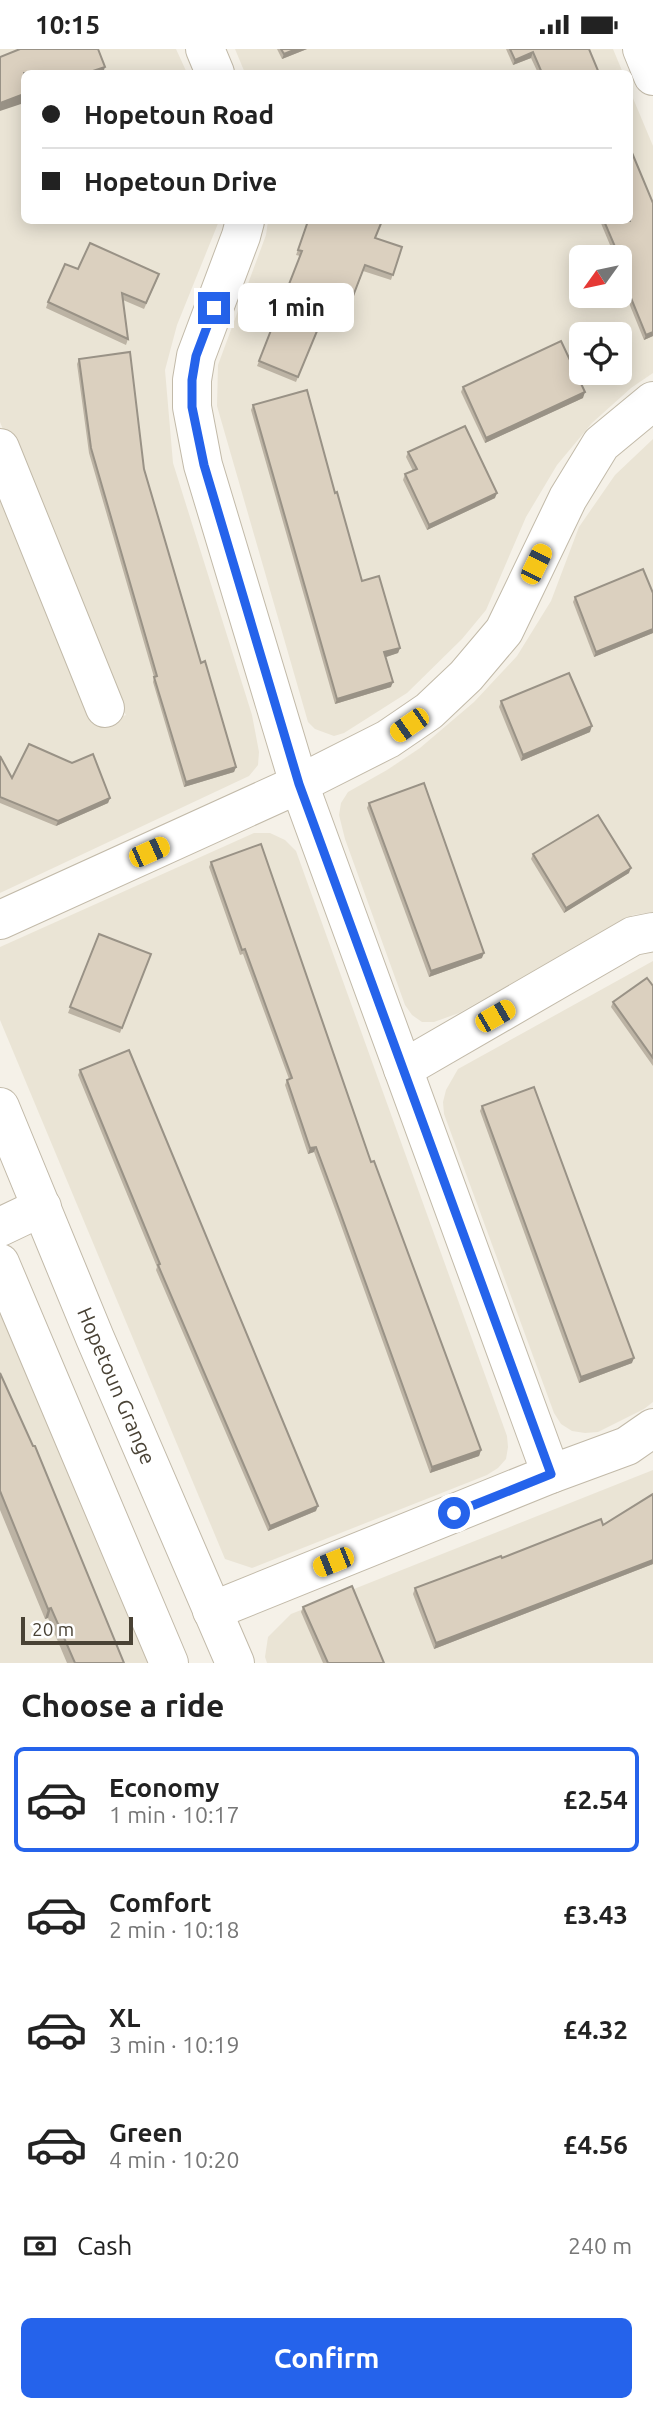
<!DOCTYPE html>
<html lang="en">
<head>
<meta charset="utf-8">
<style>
  :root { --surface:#fff; --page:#f6f6f6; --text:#222; --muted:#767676; --line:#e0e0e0; --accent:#2563eb }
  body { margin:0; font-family:Ubuntu,sans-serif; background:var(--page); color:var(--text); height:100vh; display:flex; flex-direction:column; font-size:26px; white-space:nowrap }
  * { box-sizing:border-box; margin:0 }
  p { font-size:23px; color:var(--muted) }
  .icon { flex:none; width:38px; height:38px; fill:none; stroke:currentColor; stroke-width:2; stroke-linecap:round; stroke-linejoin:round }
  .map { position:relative; height:1614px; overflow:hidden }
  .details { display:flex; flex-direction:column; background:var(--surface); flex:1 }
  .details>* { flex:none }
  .banner { position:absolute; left:21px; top:21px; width:612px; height:154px; border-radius:10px; box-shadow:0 4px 18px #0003; display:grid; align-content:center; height:154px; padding:0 21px; background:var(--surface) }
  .needle { width:46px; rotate:237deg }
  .buttons { position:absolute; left:569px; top:196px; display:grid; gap:14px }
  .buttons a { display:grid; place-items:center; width:63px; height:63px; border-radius:10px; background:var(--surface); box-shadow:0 4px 18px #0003; font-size:35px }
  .scale { position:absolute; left:21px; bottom:18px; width:112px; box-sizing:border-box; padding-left:7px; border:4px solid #494235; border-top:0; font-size:19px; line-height:24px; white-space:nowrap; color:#494235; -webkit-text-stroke:5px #fff; paint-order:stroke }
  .end { position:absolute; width:32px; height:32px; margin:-16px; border:9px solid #2563eb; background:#fff; box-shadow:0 0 0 4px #fff }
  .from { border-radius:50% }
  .bubble { position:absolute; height:49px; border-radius:10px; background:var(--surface); box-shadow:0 4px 18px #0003; font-size:23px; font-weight:700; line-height:49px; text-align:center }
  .car { position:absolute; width:21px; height:42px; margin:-21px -10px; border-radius:9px; box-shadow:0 0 5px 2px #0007; background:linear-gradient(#f5c518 24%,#345 0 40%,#f5c518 0 76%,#345 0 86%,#f5c518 0) }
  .banner b { display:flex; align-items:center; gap:24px; height:66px; font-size:26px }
  .banner b+b { border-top:2px solid var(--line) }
  .banner i { width:18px; height:18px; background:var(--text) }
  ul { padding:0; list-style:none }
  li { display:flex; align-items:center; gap:21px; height:105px; margin:0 14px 10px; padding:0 7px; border:4px solid transparent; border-radius:10px }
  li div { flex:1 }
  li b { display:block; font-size:26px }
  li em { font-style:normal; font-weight:700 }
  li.selected { border-color:var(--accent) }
  li>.icon { width:63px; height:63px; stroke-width:1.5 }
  h2 { padding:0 21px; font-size:32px; line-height:84px }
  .pay { display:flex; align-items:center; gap:18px; height:77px; padding:0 21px; font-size:26px }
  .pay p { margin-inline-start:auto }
  .cta { display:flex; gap:14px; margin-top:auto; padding:14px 21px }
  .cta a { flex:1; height:80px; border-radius:10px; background:var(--accent); color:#fff; font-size:28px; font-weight:700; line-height:80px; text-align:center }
  .status { display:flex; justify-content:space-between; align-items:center; height:49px; padding:0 35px; background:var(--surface); direction:ltr }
  .status svg { height:19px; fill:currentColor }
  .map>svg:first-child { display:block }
</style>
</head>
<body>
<div class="status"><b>10:15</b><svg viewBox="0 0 49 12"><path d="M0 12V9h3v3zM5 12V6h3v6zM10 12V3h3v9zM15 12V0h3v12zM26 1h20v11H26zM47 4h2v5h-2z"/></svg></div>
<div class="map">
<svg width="653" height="1614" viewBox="0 0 653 1614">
  <rect width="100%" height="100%" fill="#f5f1e8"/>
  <g fill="#eae4d5" fill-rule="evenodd">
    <polygon points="0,0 176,0 187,24 24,24 24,172 219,172 177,276 165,321 173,414 252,666 259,703 258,716 249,727 0,844 0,425 101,676 126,666 109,643 0,373"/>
    <polygon points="235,0 613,0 623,24 245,24"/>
    <path d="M630,42L653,97V324L631,339L592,374L557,416L526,468L486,561L462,590L407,644L344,684L334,687L315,680L308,673L217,357L218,316L266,186L268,172H630ZM581,208H620V247H581ZM581,285H620V324H581Z"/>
    <polygon points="653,390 653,863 633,866 459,964 434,973 422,973 412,966 405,956 345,790 339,766 341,754 348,743 387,721 420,699 474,653 517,607 551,552 579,478 615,426"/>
    <polygon points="254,784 270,784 285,791 296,802 507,1387 508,1398 506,1410 498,1419 487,1426 252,1519 225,1510 0,971 0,898"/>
    <polygon points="653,912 653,1353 644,1360 598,1383 585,1384 572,1382 561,1375 554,1364 444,1065 443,1053 446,1041 458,1020"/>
    <polygon points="0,1249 149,1614 0,1614"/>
    <polygon points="653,1421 653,1614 267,1614 265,1608 268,1588 291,1565"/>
  </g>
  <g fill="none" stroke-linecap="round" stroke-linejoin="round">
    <g stroke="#c2baa9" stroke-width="40">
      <g id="minor">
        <polyline points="205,0 215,24"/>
        <polyline points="642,0 653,27"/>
        <polyline points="245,172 241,187 196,307 192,331 192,358 203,416 299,735 551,1425"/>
        <polyline points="0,399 105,659"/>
        <polyline points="0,871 299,735 388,690 429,662 466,627 504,582 568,449 601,395 653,352"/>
        <polyline points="403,1020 633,887 653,883"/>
        <polyline points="0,1058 95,1289 235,1614"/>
        <polyline points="0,1178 42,1158"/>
        <polyline points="0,1214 169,1614"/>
        <polyline points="212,1562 551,1425 627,1397 653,1379"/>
      </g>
    </g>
    <use href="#minor" stroke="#fff" stroke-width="38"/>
  </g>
  <g fill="#bcb3a4">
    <polygon points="277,0 307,0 282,10"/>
    <polygon points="506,0 589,0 599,24 538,24 531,9 513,16"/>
    <polygon points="308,172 375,189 402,198 391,231 363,222 346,265 327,258 296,333 257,317 300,207 296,206"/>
    <polygon points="600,172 630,172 653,287 644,291 620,232 620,208 615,208"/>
    <polygon points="78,220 157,231 144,260 123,251 128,290 126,296 46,259 48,253"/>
    <polygon points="79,310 144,420 201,614 236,718 234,723 184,738 153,633 154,628 89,404 77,315"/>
    <polygon points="463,338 583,349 485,394 461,343"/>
    <polygon points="253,356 362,532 400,599 398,604 386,608 391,638 335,655 251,361"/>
    <polygon points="408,403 495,449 427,481 403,431 405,425 413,422 406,408"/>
    <polygon points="653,544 653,584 594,608 573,553 575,548"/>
    <polygon points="501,652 590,683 521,712 499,658"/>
    <polygon points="0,707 12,729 110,749 108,754 56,777 0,754"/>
    <polygon points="369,754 482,909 429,928 367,759"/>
    <polygon points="533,805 629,824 564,864 531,810"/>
    <polygon points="211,813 371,1113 481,1401 479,1407 430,1424 338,1168 314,1103 308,1105 285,1036 287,1031 289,1030 243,905 240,906 209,818"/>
    <polygon points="99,885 151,905 120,984 68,964"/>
    <polygon points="653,937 653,1017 611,958 613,953"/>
    <polygon points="80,1021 316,1462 268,1482 156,1221 157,1218 78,1026"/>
    <polygon points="482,1057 632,1314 579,1334 480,1062"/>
    <polygon points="0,1324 124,1614 67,1614 48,1569 45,1570 0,1461"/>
    <polygon points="653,1445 653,1515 434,1600 413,1545 415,1539 502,1509 603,1476"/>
    <polygon points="303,1558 384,1614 323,1614 301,1563"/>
  </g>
  <g fill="#999286">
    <polygon points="296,0 307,0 282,10 284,5"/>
    <polygon points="533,3 531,9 513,16 515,11"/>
    <polygon points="105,18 103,24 87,24"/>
    <polygon points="24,45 24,54 0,62 0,54"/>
    <polygon points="653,283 653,287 644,291 646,286"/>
    <polygon points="585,343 583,349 485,394 486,389"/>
    <polygon points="497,444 495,449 427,481 429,476"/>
    <polygon points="653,580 653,584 594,608 596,603"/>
    <polygon points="400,599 398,604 383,609 384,603"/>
    <polygon points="393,633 391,638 335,655 337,650"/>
    <polygon points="592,677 590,683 521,712 523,706"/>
    <polygon points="236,718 234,723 184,738 186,733"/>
    <polygon points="110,749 108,754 56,777 58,772"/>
    <polygon points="631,819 629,824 564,864 566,859"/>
    <polygon points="484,904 482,909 429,928 431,922"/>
    <polygon points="316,1098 314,1103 308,1105 310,1099"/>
    <polygon points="634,1309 632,1314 579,1334 581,1328"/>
    <polygon points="481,1401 479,1407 430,1424 432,1418"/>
    <polygon points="318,1457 316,1462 268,1482 270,1477"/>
    <polygon points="653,1511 653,1515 434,1600 436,1594"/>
    <polygon points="51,1559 48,1569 45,1570 48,1560"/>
  </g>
  <g fill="#dbd0bf" stroke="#999286" stroke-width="2">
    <polygon points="20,0 98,0 105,18 87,24 24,24 24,45 0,54 0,8"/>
    <polygon points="281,0 296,0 284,5"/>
    <polygon points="510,0 589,0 599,24 542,24 533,3 515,11"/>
    <polygon points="630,99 653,154 653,283 646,286 620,222 620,215 622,214 604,172 630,172"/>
    <polygon points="308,172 382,172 375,189 402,198 393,226 365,216 348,260 329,253 298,328 259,312 302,202 298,201"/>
    <polygon points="90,194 159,225 146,254 122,244 128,290 48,253 65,215 78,220"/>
    <polygon points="561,292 585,343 486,389 463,338"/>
    <polygon points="130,303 144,420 201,614 205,612 236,718 186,733 154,628 157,627 91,399 79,310"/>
    <polygon points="307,341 335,444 337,443 362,532 379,527 400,599 384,603 393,633 337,650 253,356"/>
    <polygon points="465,377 497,444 429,476 405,425 417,420 408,403"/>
    <polygon points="643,520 653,544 653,580 596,603 575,548"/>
    <polygon points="569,624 592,677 523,706 501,652"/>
    <polygon points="29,695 72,714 93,705 110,749 58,772 0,748 0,707 12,729"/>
    <polygon points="424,734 484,904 431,922 369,754"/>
    <polygon points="598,766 631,819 566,859 533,805"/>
    <polygon points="261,795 371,1113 374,1112 481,1401 432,1418 340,1163 316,1098 310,1099 287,1031 292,1029 245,900 242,901 211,813"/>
    <polygon points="99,885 151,905 122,979 70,958"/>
    <polygon points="647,929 653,937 653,1009 613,953"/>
    <polygon points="129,1001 318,1457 270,1477 158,1216 160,1215 80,1021"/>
    <polygon points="534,1038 634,1309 581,1328 482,1057"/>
    <polygon points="0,1324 33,1397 35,1397 124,1614 75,1614 51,1559 48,1560 0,1442"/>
    <polygon points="653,1445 653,1511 436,1594 415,1539 501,1507 502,1509 601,1470 603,1476"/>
    <polygon points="352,1537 384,1614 328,1614 303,1558"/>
  </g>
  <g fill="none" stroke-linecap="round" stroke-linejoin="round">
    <polyline stroke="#2563eb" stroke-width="9" points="214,259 196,307 192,331 192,358 204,416 299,735 551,1425 454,1464"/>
  </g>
  <g text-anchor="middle" stroke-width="5" stroke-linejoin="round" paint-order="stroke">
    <g font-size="21" fill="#494235" stroke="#fff">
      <text transform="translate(116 1337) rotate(67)" y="7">Hopetoun Grange</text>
    </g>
  </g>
</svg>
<div class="buttons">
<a><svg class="needle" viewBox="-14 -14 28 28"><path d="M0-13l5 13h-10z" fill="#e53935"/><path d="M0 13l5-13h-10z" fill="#767676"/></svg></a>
<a><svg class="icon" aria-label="locate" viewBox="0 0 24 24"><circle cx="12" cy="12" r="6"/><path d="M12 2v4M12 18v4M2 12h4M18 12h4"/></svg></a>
</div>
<div class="scale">20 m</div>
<i class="end from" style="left:454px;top:1464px"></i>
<i class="end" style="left:214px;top:259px"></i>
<div class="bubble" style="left:238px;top:234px;width:116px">1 min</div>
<i class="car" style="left:536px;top:515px;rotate:26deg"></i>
<i class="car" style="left:409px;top:676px;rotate:235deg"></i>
<i class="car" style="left:149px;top:803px;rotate:66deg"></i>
<i class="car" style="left:495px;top:967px;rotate:60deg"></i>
<i class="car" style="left:333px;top:1513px;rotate:248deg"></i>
<div class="banner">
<b><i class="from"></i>Hopetoun Road</b>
<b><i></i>Hopetoun Drive</b>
</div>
</div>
<section class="details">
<h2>Choose a ride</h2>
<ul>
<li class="selected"><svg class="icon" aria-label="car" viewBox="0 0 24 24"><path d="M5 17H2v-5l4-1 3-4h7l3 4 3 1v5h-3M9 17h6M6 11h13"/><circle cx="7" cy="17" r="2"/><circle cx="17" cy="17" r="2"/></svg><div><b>Economy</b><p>1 min · 10:17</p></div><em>£2.54</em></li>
<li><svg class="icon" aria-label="car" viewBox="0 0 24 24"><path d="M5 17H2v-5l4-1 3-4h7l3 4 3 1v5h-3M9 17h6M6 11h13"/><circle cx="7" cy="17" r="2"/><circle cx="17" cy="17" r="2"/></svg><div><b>Comfort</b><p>2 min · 10:18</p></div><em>£3.43</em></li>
<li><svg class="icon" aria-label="car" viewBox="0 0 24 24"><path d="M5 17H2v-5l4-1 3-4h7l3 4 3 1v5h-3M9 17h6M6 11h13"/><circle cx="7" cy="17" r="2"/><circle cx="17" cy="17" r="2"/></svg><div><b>XL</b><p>3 min · 10:19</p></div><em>£4.32</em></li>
<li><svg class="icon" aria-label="car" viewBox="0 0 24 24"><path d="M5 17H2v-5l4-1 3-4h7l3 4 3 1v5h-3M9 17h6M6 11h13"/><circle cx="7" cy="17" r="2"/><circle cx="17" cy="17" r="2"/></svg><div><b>Green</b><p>4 min · 10:20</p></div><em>£4.56</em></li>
</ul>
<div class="pay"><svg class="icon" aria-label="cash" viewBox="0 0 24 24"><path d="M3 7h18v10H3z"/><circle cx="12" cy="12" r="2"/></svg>Cash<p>240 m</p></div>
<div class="cta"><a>Confirm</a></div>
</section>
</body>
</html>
